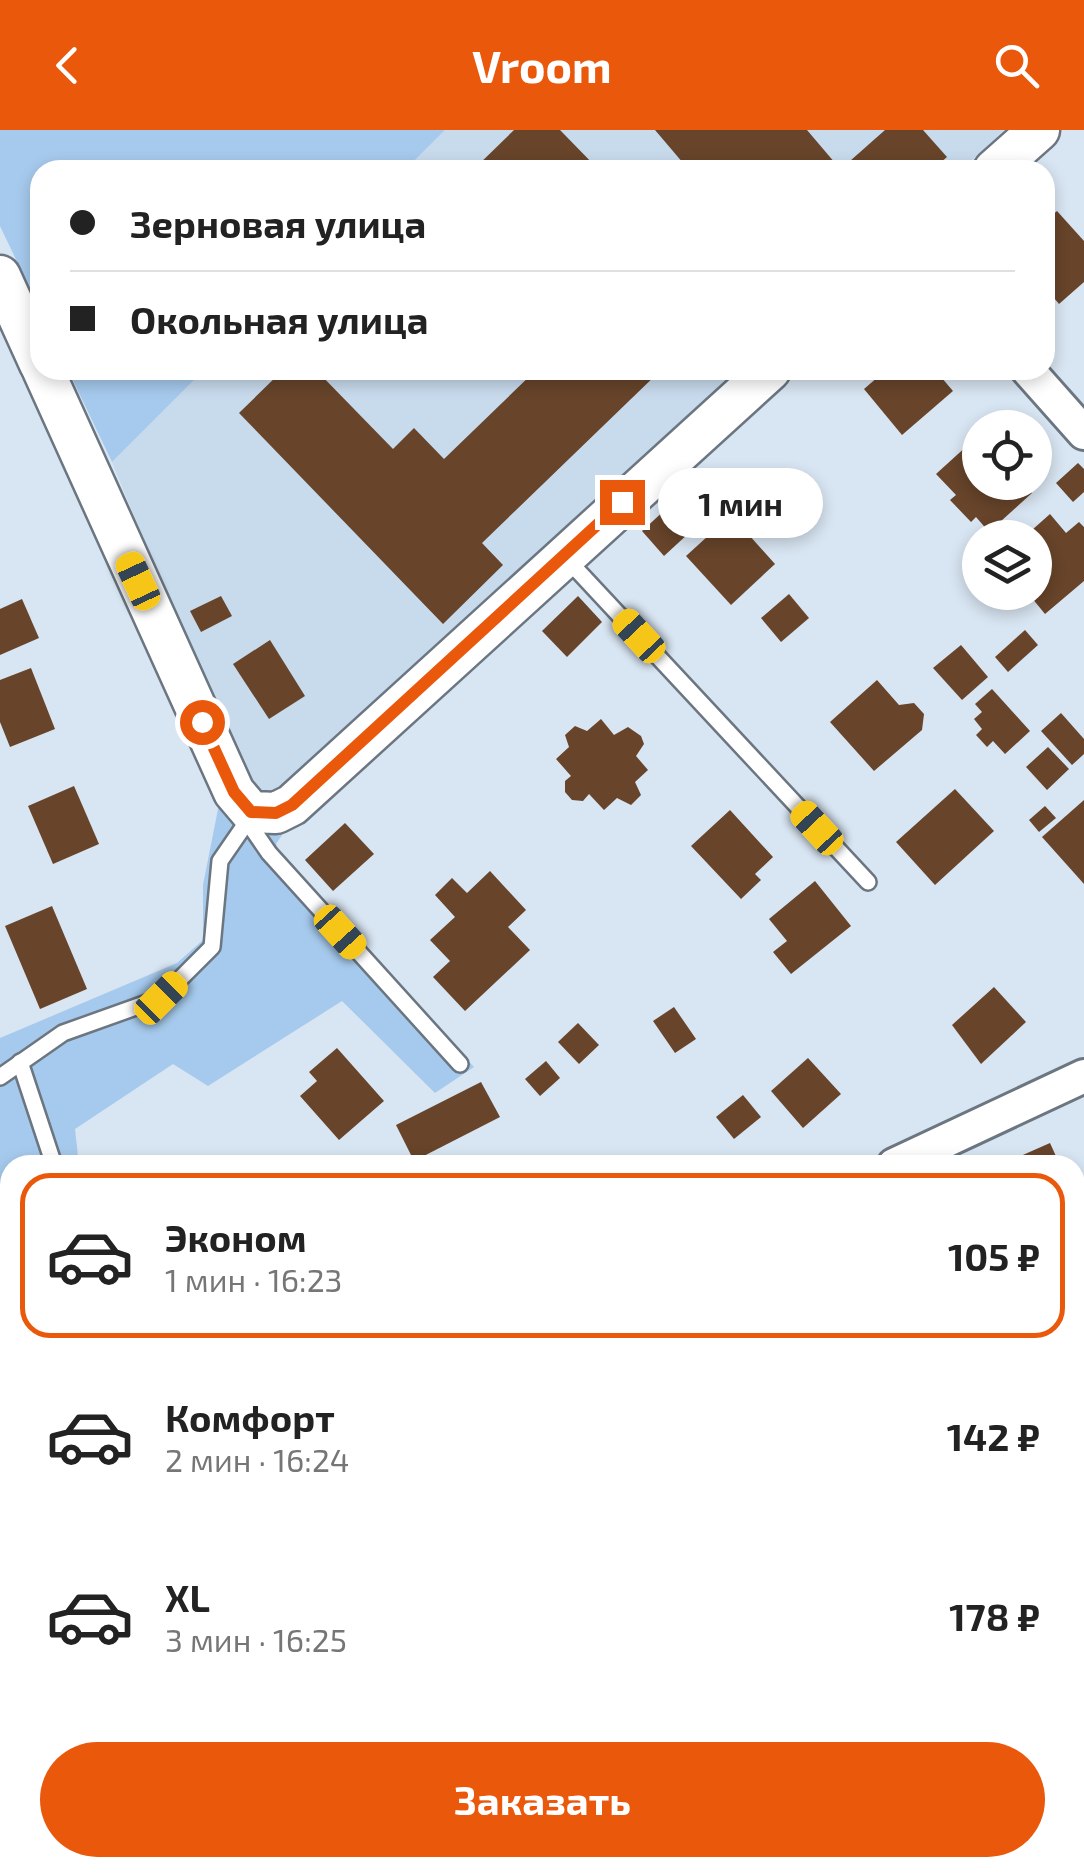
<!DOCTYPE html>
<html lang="ru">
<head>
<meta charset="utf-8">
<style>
  :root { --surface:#fff; --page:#f6f6f6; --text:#222; --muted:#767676; --line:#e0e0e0; --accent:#ea580c }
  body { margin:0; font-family:"Exo 2",sans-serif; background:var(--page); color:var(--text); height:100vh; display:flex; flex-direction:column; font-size:38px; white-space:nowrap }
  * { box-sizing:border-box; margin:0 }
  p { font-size:32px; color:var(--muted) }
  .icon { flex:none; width:55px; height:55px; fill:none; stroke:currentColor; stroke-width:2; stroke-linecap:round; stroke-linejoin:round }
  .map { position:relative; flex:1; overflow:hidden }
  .sheet { position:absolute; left:0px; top:1025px; width:1085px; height:722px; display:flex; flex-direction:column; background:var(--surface); border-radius:30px 30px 0 0; box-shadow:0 5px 15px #0003 }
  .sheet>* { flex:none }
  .guide { position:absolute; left:30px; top:30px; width:1025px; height:220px; border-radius:30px; box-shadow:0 5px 15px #0003; display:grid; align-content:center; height:220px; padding:0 40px; background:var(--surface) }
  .controls { position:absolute; left:962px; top:280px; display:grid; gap:20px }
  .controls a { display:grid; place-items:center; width:90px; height:90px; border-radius:50%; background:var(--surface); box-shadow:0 5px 15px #0003; font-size:50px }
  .end { position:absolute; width:45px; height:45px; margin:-22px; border:12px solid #ea580c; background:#fff; box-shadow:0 0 0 5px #fff }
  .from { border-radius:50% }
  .bubble { position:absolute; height:70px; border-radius:35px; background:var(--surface); box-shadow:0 5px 15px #0003; font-size:32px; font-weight:700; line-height:70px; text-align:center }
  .car { position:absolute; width:30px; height:60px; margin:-30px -15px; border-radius:12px; box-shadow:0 0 8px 2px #0007; background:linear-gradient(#f5c518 24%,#345 0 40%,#f5c518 0 76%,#345 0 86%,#f5c518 0) }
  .guide b { display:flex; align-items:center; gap:35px; height:95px; font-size:38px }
  .guide b+b { border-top:2px solid var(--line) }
  .guide i { width:25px; height:25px; background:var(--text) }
  ul { padding:18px 0 0; list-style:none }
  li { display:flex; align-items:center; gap:30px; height:165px; margin:0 20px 15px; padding:0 20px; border:5px solid transparent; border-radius:30px }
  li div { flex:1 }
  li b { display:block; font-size:38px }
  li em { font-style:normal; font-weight:700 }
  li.current { border-color:var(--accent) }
  li>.icon { width:90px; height:90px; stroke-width:1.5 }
  .cta { display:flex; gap:20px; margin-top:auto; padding:20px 40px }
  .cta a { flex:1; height:115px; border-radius:60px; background:var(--accent); color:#fff; font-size:40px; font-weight:700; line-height:115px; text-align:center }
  header { display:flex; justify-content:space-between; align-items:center; height:130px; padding:0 40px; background:var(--accent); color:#fff; font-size:45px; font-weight:700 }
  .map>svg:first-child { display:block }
</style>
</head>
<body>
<header><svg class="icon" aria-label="back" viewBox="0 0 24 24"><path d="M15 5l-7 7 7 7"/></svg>Vroom<svg class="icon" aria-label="search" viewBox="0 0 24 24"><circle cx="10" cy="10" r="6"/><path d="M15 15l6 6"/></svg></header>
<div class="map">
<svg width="1084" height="1746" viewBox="0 0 1084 1746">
  <rect width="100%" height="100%" fill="#d8e5f2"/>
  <g fill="#c8dbed">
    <polygon points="445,0 1004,0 961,40 405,40"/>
    <polygon points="204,240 742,240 288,655 266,666 245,658 112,332"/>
  </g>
  <g fill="#a6caed">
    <polygon points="0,0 445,0 405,40 40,40 40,180 0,96"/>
    <polygon points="68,240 204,240 112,332"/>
    <polygon points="219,674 265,698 284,702 276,714 284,733 474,937 435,963 342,871 208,956 173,934 75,999 79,1035 10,1035 10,1230 0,1233 0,908 177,833 203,810 203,755"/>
  </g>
  <g fill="#67442a">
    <polygon points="514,0 560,0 599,40 473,40"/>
    <polygon points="655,0 807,0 841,40 689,40"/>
    <polygon points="885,0 923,0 947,27 932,40 857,40 850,31"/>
    <polygon points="1057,81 1084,111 1084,152 1059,174 1045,157 1045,91"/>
    <polygon points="283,240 316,240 393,319 414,298 444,329 536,240 661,240 482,413 503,435 443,494 239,283"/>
    <polygon points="886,240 935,240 953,261 902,305 864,259"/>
    <polygon points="980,304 980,352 1022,352 1032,363 989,402 976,387 971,392 950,370 956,365 936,344"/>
    <polygon points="1078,333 1084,339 1084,362 1073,372 1056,353"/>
    <polygon points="666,379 689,403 664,426 642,401"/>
    <polygon points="1050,384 1066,403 1079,392 1084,397 1084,451 1045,484 1027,462 1035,462 1035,408 1023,408"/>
    <polygon points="731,385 775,434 731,475 686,426"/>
    <polygon points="789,464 809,488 781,512 761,488"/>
    <polygon points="221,466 232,486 201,502 190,481"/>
    <polygon points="578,466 602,492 567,527 542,501"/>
    <polygon points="22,469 39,508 0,525 0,479"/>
    <polygon points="1025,500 1038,515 1008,542 995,527"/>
    <polygon points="270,510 305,566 269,589 233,534"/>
    <polygon points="961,515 988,547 962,570 933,538"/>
    <polygon points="31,538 55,599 10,617 0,592 0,550"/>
    <polygon points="877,550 899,575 914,573 924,584 922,600 874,641 830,592"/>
    <polygon points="992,559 1030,601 1005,624 993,611 987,617 976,605 982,599 974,589 982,582 975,574"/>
    <polygon points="1061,583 1084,609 1084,624 1072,635 1041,601"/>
    <polygon points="601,589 614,605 628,597 641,606 644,614 636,626 648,640 635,652 641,665 631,675 617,668 604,680 589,664 583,671 572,670 565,662 565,651 571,646 556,629 569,617 565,605 575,596 587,601"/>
    <polygon points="1048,617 1069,639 1047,660 1026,637"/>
    <polygon points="74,656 99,714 53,734 28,676"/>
    <polygon points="955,659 994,701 935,755 896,712"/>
    <polygon points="1084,670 1084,754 1042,707"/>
    <polygon points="1045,676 1056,688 1039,702 1029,690"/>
    <polygon points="730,680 773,727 755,744 761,750 741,769 691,716"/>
    <polygon points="345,693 374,724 333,761 305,730"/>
    <polygon points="490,741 526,780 508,797 530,820 465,881 433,847 450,831 430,810 455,787 435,765 452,748 467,763"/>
    <polygon points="815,751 851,796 791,844 773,822 787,811 769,789"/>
    <polygon points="52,776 87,859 40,879 5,796"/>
    <polygon points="994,857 1026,892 981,934 952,895"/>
    <polygon points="674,877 696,909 675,923 653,891"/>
    <polygon points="578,893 599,915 579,934 558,912"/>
    <polygon points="337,918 384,971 339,1010 300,966 317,951 309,942"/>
    <polygon points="808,928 841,964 803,998 771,961"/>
    <polygon points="546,931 560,948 540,966 525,949"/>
    <polygon points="481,952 500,987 414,1031 396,995"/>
    <polygon points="743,965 761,987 734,1009 716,987"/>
    <polygon points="1050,1013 1060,1035 1019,1035 1016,1028"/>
    <polygon points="1084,1217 1084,1242 1079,1244 1075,1222"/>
    <polygon points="1075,1313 1084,1332 1084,1369 1075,1373"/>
    <polygon points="0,1332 10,1356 10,1393 0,1397"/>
    <polygon points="10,1499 10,1558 0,1562 0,1504"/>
    <polygon points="10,1565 10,1599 0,1603 0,1570"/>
    <polygon points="1084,1671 1084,1733 1075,1737 1075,1675"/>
    <polygon points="193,1738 215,1738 218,1746 192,1746 189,1739"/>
    <polygon points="237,1738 306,1738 310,1746 241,1746"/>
    <polygon points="437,1738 441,1746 418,1746 436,1738"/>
    <polygon points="478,1738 507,1738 510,1746 482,1746"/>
    <polygon points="745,1738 800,1738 804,1746 748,1746"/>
    <polygon points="902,1738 934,1738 918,1746 907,1746"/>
  </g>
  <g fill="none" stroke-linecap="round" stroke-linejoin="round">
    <g stroke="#6b7681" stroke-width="20">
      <g id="service">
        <polyline points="565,427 868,752"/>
        <polyline points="249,694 269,723 460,934"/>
        <polyline points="20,932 54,1035"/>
        <polyline points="0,947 63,903 161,868 212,817 220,731 251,686"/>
      </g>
    </g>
    <g stroke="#6b7681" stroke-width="38">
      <g id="minor">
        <polyline points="1028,240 1084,303"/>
        <polyline points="894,1035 1084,946"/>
        <polyline points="1075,1286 1084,1282"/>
        <polyline points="0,1450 10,1445"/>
        <polyline points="0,1714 10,1737"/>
        <polyline points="343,1738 347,1746"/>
        <polyline points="679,1738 683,1746"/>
        <polyline points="1010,1738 1014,1746"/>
      </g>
    </g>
    <g stroke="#6b7681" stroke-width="45">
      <g id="tertiary">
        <polyline points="994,40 1039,0"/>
        <polyline points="0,146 40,234"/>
        <polyline points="43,240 234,662 251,682 276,683 292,675 770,240"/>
      </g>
    </g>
    <use href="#service" stroke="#fff" stroke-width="15"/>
    <use href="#minor" stroke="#fff" stroke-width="32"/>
    <use href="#tertiary" stroke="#fff" stroke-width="40"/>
  </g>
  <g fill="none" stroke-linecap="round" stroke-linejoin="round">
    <polyline stroke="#ea580c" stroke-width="12" points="202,592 234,662 251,682 276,683 292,675 622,372"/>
  </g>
</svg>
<div class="controls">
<a><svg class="icon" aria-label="locate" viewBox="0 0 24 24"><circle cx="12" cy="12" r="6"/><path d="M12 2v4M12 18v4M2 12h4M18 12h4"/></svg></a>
<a><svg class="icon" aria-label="layers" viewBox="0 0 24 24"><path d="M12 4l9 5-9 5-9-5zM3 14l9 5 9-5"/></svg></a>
</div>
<i class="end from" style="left:202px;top:592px"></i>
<i class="end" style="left:622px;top:372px"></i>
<div class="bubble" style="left:658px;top:338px;width:165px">1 мин</div>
<i class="car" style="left:138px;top:451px;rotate:335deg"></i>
<i class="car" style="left:639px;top:506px;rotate:317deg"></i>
<i class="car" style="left:817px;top:698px;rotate:317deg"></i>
<i class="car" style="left:340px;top:802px;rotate:138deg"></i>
<i class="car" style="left:161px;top:868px;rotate:45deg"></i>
<div class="guide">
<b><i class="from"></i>Зерновая улица</b>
<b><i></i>Окольная улица</b>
</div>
<section class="sheet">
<ul>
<li class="current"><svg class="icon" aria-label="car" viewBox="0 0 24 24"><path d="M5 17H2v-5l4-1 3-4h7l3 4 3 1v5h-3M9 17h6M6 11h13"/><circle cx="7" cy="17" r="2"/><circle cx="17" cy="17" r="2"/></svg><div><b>Эконом</b><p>1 мин · 16:23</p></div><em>105 ₽</em></li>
<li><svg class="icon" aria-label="car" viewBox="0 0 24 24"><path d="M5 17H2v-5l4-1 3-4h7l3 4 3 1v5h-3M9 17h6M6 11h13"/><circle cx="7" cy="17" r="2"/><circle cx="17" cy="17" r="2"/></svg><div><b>Комфорт</b><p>2 мин · 16:24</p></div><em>142 ₽</em></li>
<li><svg class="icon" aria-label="car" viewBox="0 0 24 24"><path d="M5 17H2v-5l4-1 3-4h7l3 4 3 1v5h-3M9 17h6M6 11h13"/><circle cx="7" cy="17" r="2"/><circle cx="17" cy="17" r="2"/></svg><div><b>XL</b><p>3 мин · 16:25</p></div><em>178 ₽</em></li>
</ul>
<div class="cta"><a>Заказать</a></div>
</section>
</div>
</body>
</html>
